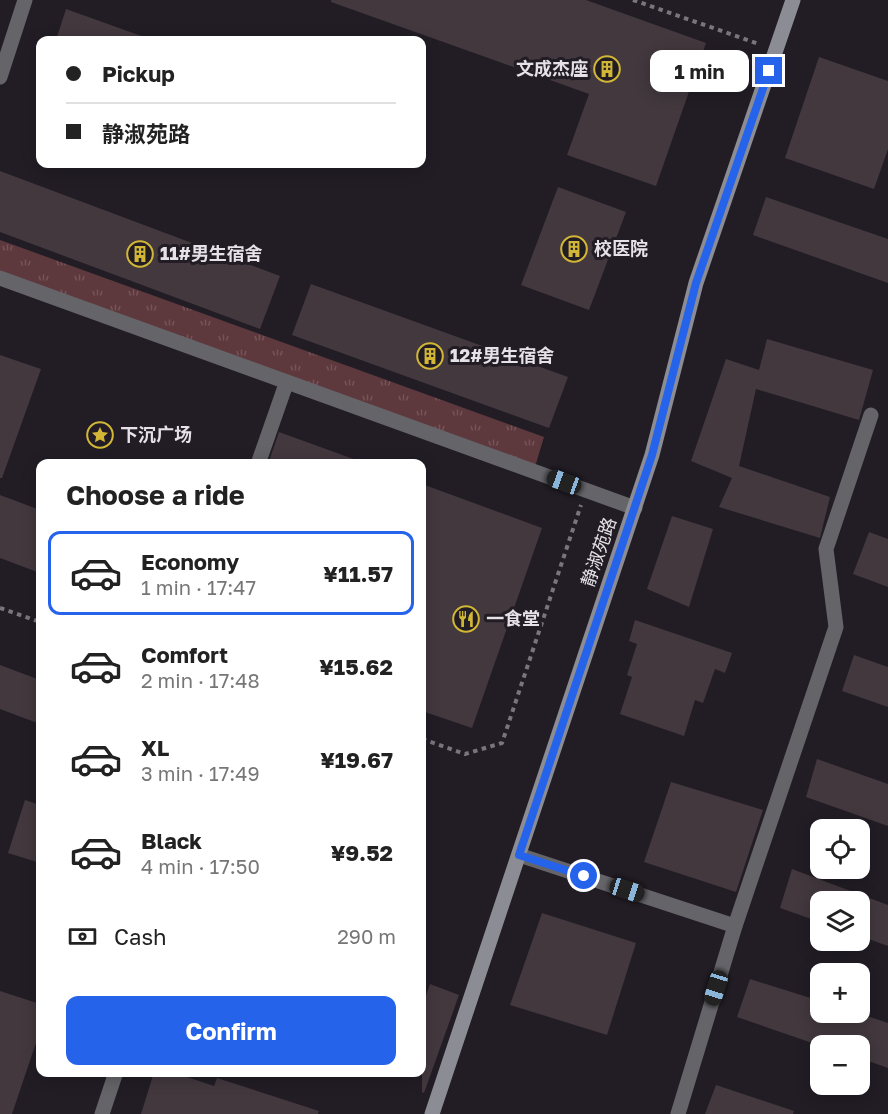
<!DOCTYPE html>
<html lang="en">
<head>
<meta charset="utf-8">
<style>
  :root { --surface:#fff; --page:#f6f6f6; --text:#222; --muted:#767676; --line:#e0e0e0; --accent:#2563eb }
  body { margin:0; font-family:"Golos Text","Noto Sans SC",sans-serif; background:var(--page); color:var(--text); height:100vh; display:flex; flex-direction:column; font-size:22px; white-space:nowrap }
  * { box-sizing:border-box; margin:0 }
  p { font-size:20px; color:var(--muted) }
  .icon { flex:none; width:33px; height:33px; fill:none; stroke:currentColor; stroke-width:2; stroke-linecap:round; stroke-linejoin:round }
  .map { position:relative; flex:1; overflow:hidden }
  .side { position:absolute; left:36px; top:459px; width:390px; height:618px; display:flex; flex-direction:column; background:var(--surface); border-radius:12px; box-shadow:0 3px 15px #0003 }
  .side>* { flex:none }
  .banner { position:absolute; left:36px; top:36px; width:390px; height:132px; border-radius:12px; box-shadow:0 3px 15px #0003; display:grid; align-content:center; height:132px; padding:0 30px; background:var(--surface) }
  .controls { position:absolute; left:810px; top:819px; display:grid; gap:12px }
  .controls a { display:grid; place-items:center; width:60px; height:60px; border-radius:12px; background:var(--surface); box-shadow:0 3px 15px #0003; font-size:30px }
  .end { position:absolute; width:27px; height:27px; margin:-14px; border:8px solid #2563eb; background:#fff; box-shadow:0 0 0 3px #fff }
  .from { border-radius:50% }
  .bubble { position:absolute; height:42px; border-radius:12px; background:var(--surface); box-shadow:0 3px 15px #0003; font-size:20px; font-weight:700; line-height:42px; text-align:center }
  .car { position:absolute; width:18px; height:36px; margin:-18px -9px; border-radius:8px; box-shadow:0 0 4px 2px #0007; background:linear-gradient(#222 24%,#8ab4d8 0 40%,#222 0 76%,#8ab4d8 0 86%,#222 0) }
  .banner b { display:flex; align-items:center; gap:21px; height:57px; font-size:22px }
  .banner b+b { border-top:2px solid var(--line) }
  .banner i { width:15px; height:15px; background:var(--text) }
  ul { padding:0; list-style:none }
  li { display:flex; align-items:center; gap:18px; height:84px; margin:0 12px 9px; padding:0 18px; border:3px solid transparent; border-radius:12px }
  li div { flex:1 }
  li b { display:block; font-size:22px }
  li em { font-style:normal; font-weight:700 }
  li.current { border-color:var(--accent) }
  li>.icon { width:54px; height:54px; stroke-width:1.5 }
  h2 { padding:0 30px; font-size:27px; line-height:72px }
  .pay { display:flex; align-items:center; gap:15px; height:66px; padding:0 30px; font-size:22px }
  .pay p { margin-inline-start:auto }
  .action { display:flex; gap:12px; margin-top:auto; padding:12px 30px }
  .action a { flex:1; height:69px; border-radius:12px; background:var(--accent); color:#fff; font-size:24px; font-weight:700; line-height:69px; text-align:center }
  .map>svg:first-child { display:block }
</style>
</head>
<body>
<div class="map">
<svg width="888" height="1114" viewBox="0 0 888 1114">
  <defs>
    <pattern id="park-tufts" width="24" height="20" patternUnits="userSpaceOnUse" patternTransform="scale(1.5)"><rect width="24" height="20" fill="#5d383d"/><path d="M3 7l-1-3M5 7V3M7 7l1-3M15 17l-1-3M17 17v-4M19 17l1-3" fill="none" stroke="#745459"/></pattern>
  </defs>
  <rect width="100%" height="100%" fill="#221d25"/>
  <polygon fill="url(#park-tufts)" points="0,240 544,437 534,470 0,272"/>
  <g fill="#42383e">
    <polygon points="331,0 586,0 706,43 656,186 567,155 589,94 331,2"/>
    <polygon points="66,9 147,38 147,40 56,40"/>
    <polygon points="819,57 888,81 888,149 874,189 785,158"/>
    <polygon points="0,171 280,276 260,329 0,232"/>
    <polygon points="558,187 626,212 589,310 521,285"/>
    <polygon points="766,197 888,239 888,283 753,235"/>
    <polygon points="311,284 568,377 549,428 292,335"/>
    <polygon points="767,339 873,370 859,420 756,389 739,466 830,497 820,538 719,507 732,478 691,461 726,359 759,370"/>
    <polygon points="0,355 41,369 2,478 0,478"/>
    <polygon points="279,432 359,461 359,464 268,464"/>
    <polygon points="422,484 542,528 472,728 422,711"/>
    <polygon points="0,495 40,510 40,573 0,558"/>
    <polygon points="672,516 713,529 689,607 647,589"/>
    <polygon points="869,532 888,539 888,587 853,574"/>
    <polygon points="635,620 732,653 725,673 715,669 703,703 695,700 684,736 620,714 632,677 627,675 637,644 629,641"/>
    <polygon points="854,655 888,667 888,707 842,691"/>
    <polygon points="0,665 40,680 40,724 0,709"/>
    <polygon points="817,759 888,784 888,826 806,797"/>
    <polygon points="671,782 763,810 736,892 644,862"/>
    <polygon points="25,800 40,805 40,863 8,853"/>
    <polygon points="792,869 888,905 888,946 860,936 860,902 820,902 820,922 780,908"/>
    <polygon points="542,913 636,943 607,1035 510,1005"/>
    <polygon points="750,979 820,1001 820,1012 855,1012 888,1023 888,1068 860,1058 860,1046 821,1046 737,1017"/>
    <polygon points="430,984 459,995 424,1093 422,1092 422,1007"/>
    <polygon points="0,991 40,1004 40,1031 12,1114 0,1114"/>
    <polygon points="154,1072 172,1072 214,1086 217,1078 319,1111 318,1114 141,1114"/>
    <polygon points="716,1085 794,1111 793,1114 705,1114"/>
  </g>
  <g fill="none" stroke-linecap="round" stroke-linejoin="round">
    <g stroke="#79757c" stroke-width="4" stroke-dasharray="4.5 4.5" stroke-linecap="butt">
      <polyline points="633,0 759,44"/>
      <polyline points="0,608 40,622"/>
      <polyline points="422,739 465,754 502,743 581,505"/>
    </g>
    <g stroke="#646469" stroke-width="15">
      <polyline points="0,77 25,0"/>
      <polyline points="0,278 635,508"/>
      <polyline points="258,464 286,384"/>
      <polyline points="519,855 735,926"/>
      <polyline points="102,1114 116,1072"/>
      <polyline points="678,1114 735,926 836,627 826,549 871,415"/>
    </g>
    <polyline stroke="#8c8c94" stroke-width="15" points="432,1114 652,455 696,283 793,0"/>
  </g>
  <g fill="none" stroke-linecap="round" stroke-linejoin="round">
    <polyline stroke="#2563eb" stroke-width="8" points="584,876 519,855 652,455 696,283 769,71"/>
  </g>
  <defs>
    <g id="building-ring" transform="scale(1.35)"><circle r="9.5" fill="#221d25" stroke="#d2b736" stroke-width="1.5"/><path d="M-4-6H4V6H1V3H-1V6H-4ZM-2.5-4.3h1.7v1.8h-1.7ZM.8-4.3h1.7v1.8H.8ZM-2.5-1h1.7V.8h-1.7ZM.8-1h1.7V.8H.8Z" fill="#d2b736"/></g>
    <g id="sight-ring" transform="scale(1.35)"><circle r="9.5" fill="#221d25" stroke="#d2b736" stroke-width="1.5"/><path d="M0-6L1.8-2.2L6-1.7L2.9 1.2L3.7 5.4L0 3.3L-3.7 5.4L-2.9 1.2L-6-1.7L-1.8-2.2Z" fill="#d2b736"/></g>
    <g id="restaurant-ring" transform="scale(1.35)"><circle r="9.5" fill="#221d25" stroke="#d2b736" stroke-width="1.5"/><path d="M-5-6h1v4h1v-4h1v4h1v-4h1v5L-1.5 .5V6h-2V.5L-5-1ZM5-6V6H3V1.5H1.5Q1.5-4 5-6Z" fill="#d2b736"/></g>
  </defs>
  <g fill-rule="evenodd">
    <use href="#building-ring" x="607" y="69"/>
    <use href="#building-ring" x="574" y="249"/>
    <use href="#building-ring" x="140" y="254"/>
    <use href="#building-ring" x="430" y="356"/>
    <use href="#sight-ring" x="100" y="435"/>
    <use href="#restaurant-ring" x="466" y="619"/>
  </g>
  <g text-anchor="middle" stroke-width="6" stroke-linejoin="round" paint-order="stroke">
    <g font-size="18" font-weight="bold" fill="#e5e1e7" stroke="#221d25" text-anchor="start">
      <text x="588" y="75" text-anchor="end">文成杰座</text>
      <text x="594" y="255">校医院</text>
      <text x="160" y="260">11#男生宿舍</text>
      <text x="450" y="362">12#男生宿舍</text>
      <text x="120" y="441">下沉广场</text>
      <text x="486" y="625">一食堂</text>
    </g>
    <g font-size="18" fill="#e5e1e7" stroke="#221d25">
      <text transform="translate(599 552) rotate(-71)" y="6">静淑苑路</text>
    </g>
  </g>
</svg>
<div class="controls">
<a><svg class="icon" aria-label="locate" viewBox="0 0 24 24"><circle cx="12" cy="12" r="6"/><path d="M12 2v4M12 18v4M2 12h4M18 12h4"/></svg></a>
<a><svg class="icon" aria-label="layers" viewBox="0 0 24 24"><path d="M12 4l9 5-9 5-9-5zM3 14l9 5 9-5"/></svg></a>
<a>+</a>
<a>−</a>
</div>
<i class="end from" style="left:584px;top:876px"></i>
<i class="end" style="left:769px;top:71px"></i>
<div class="bubble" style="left:650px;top:50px;width:99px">1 min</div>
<i class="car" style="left:564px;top:482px;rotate:290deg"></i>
<i class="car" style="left:627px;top:890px;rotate:108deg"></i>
<i class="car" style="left:716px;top:988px;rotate:197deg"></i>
<div class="banner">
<b><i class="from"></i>Pickup</b>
<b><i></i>静淑苑路</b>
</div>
<section class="side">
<h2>Choose a ride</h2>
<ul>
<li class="current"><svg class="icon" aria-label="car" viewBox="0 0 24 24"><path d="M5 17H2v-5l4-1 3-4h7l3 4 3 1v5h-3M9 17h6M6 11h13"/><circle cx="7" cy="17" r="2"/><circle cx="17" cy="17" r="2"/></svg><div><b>Economy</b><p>1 min · 17:47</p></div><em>¥11.57</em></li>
<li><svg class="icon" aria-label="car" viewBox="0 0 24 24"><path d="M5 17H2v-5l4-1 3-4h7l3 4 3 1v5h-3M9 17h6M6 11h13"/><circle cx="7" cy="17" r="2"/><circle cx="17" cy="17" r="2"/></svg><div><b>Comfort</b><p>2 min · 17:48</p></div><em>¥15.62</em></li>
<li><svg class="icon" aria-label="car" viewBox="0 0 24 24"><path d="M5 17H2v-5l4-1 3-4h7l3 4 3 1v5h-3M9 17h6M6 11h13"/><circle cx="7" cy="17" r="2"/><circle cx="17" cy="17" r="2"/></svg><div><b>XL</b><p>3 min · 17:49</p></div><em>¥19.67</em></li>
<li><svg class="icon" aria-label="car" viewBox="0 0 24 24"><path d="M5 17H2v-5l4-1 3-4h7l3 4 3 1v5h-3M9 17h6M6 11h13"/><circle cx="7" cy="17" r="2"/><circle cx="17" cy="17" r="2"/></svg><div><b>Black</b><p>4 min · 17:50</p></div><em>¥9.52</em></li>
</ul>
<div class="pay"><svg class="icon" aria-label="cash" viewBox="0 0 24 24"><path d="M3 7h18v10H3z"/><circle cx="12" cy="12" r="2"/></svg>Cash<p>290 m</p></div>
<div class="action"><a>Confirm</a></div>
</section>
</div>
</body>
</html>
